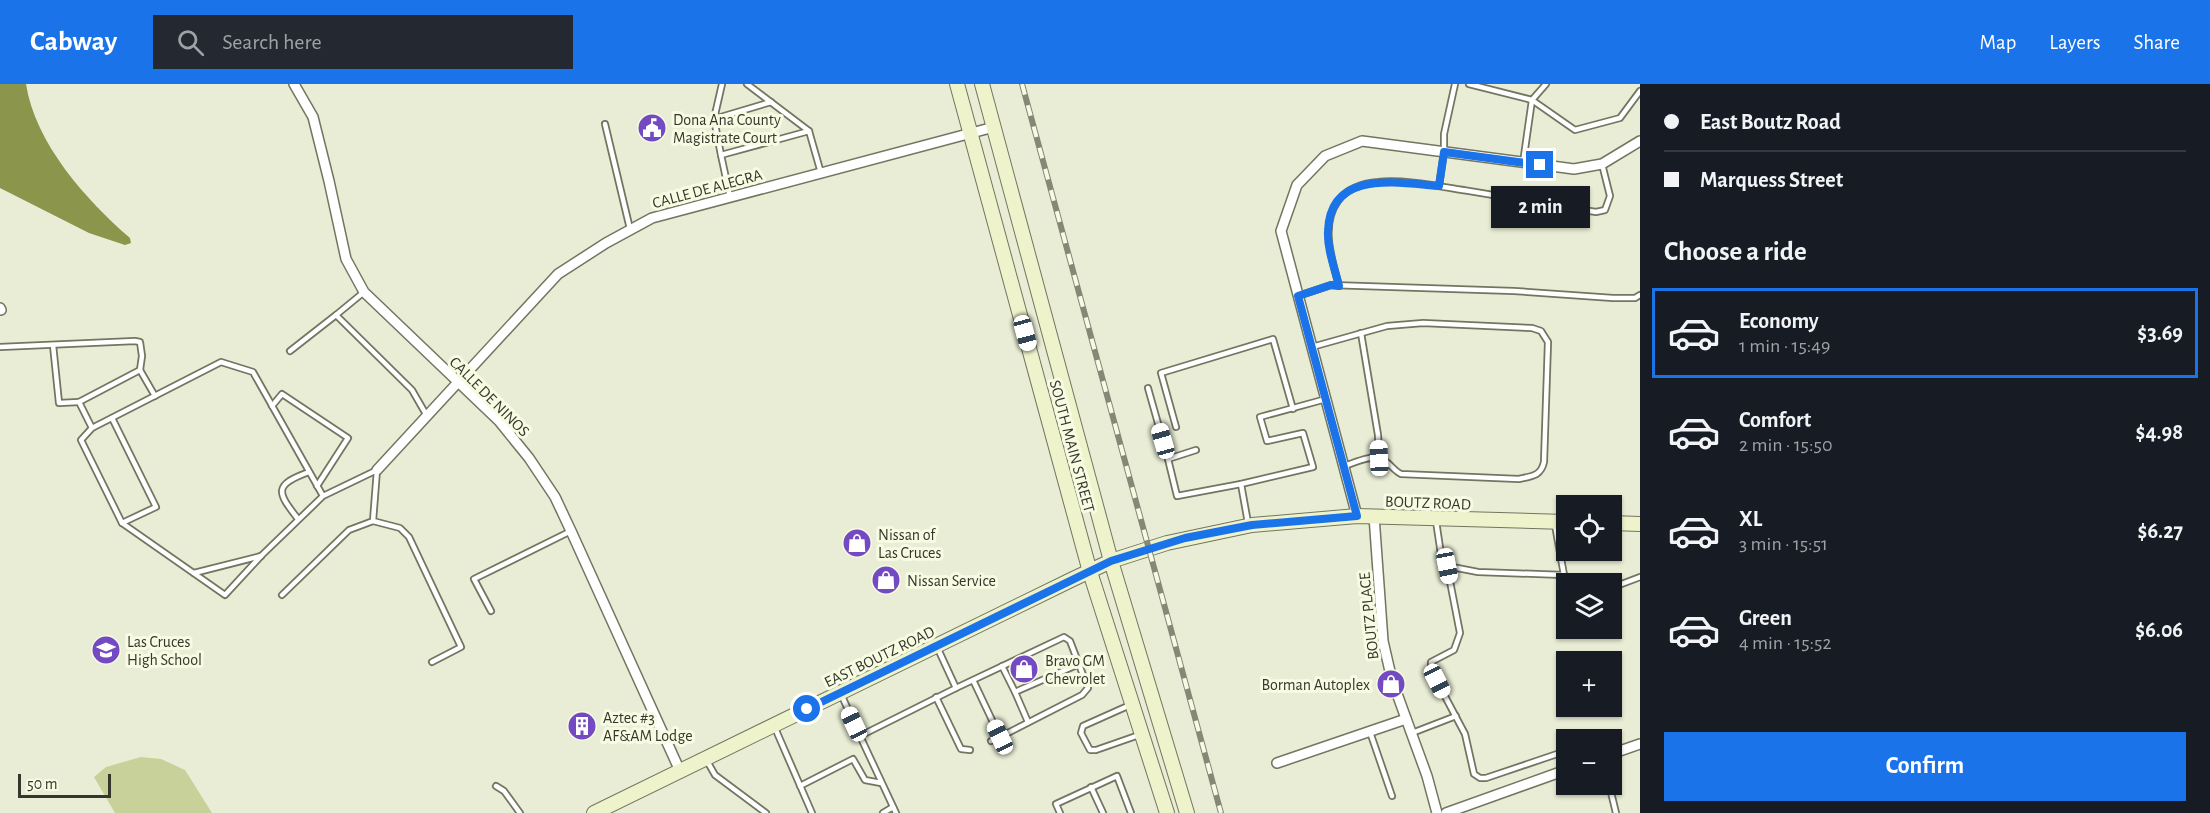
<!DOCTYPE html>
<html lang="en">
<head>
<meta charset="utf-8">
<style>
  :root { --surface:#171b24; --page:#242831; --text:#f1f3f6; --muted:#9ea1a6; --line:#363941; --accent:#1a73e8 }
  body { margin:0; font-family:"Alegreya Sans",sans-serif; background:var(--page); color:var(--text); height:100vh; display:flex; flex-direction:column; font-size:22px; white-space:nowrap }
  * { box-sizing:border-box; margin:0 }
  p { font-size:20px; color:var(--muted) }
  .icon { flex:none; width:33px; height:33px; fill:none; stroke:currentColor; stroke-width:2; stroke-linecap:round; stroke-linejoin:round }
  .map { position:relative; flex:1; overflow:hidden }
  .drawer { display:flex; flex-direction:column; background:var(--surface); width:570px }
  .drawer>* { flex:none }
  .top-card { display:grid; align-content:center; height:132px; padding:0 24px; background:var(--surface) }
  .controls { position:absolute; left:1556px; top:411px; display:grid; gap:12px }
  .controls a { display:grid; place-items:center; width:66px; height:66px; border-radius:0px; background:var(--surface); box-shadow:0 2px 4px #0004; font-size:30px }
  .scale { position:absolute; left:18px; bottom:15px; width:93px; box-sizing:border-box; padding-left:6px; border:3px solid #35372d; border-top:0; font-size:16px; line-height:21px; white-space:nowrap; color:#35372d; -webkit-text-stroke:4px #f6fbe2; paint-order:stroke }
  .end { position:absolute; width:27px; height:27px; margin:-14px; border:8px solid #1a73e8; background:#fff; box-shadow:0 0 0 3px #fff }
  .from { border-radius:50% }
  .bubble { position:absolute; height:42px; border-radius:0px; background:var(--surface); box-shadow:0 2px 4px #0004; font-size:20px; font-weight:700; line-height:42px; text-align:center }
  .car { position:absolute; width:18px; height:36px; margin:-18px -9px; border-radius:8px; box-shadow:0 0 4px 2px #0007; background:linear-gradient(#fff 24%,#345 0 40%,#fff 0 76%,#345 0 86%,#fff 0) }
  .top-card b { display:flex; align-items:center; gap:21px; height:57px; font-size:22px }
  .top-card b+b { border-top:2px solid var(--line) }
  .top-card i { width:15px; height:15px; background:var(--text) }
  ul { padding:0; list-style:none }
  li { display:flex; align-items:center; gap:18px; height:90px; margin:0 12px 9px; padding:0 12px; border:3px solid transparent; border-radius:0px }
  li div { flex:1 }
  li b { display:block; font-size:22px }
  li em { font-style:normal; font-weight:700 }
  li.active { border-color:var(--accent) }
  li>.icon { width:54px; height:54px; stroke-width:1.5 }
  h2 { padding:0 24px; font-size:27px; line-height:72px }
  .action { display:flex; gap:12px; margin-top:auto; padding:12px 24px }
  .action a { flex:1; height:69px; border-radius:0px; background:var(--accent); color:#fff; font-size:24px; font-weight:700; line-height:69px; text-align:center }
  header { display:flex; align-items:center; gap:36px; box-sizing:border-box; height:84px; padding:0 30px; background:var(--accent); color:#fff }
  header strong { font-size:28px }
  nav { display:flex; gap:33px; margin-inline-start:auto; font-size:21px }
  .search { width:420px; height:54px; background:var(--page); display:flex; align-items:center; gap:15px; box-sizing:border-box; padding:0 21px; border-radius:0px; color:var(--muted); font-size:22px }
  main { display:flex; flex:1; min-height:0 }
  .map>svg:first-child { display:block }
</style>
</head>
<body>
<header>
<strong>Cabway</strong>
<div class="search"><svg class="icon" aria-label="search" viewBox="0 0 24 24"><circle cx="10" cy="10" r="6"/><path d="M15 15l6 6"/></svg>Search here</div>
<nav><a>Map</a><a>Layers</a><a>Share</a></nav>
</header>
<main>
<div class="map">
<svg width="1640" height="729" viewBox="0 0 1640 729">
  <rect width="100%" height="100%" fill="#e9edd5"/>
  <polygon fill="#c8d199" points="141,673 161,675 185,686 212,729 115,729 94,693 106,683"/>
  <path fill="#8b954c" d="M0,0H26C35,59 86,116 130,154L131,159L125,161L89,149L0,104Z"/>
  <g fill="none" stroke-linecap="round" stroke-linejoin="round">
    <g stroke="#727560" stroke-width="8">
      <g id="service">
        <polyline points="747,0 809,47"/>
        <polyline points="1469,0 1532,16 1575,46 1620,34 1640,7"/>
        <polyline points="714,35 771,18"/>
        <polyline points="605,40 630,145"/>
        <polyline points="721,71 714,35 722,0"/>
        <polyline points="1523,79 1532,16 1546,0"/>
        <polyline points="1439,102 1444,68 1444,50 1455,0"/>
        <polyline points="730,113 721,71 809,47 821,89"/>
        <path d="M1339,202C1332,175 1320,142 1338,117C1346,105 1363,99 1378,98C1404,95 1442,103 1469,107C1512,114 1554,121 1596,128L1605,126L1610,112L1602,80"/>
        <polyline points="364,208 336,231 412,306 427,332"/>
        <polyline points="1298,212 1331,201 1514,207 1613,214 1635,214 1640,211"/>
        <polyline points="1361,249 1378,351 1379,374"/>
        <polyline points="53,261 59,319 79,318"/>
        <polyline points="0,263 135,257 140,258 142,272 140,286"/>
        <path d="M1312,263L1387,242L1423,239L1532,244L1541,247L1548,258L1544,378C1541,392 1532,392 1519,395L1401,390C1394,387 1389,378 1382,375C1372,370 1354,379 1344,382"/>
        <polyline points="290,267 336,231"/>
        <polyline points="1148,304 1168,375"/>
        <polyline points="272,322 282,310 348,354 317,402"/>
        <polyline points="112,334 156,423 122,439"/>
        <polyline points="1176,343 1161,289 1273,255 1293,325"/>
        <polyline points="92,344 79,318 140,286 155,312"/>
        <polyline points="1196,366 1168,375 1177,412 1241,400"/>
        <polyline points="323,412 253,288 221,278 92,344 81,356 122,439 225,511 261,472 323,412 377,386"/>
        <path d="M298,435C277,408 273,401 309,388"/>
        <polyline points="373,437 400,444 409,453 461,563 432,578"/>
        <polyline points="1436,437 1442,477 1447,482 1478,488 1564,491"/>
        <polyline points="1248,439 1241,400 1313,383 1303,349 1267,357 1260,333 1326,315"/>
        <polyline points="1555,441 1564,491 1567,500"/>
        <polyline points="1447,482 1460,549 1454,566 1431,578 1431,586 1465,650 1474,690 1480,694 1486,694 1566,667"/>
        <polyline points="194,489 261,472"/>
        <polyline points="1611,504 1640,493"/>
        <polyline points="282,511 349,446 373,437 377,386"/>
        <polyline points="491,527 474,495 571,447"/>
        <polyline points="938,565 956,604 1064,553 1070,557 1088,604 1082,611 1000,653 973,596"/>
        <polyline points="1002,582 1015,608 1079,580"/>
        <polyline points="1015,608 1028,638"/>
        <polyline points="841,610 860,652 956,604"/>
        <polyline points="936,613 961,665 970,666"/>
        <polyline points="1130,621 1083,642 1081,649 1090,666 1096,666 1139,651"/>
        <polyline points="775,644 812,729"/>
        <polyline points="1370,648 1392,712"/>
        <polyline points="1412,649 1456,632"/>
        <polyline points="860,652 896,729"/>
        <polyline points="991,657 1000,653"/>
        <polyline points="707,677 715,691 766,729"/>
        <polyline points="1609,700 1616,729"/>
        <polyline points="496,702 504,707 520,729"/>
        <polyline points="800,702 853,675 865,696 881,699"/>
        <polyline points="1091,703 1103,729"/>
        <polyline points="883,729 893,723"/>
        <polyline points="1060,729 1056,720 1117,692 1131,729"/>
      </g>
    </g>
    <g stroke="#727560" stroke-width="12">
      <g id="minor">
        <polyline points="294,0 313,33 329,97 346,175 364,208 499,337 529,374 555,413 571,447 680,687"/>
        <polyline points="0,224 1,226"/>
        <polyline points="377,386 558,190 606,159 652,134 994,43"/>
        <polyline points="1357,432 1281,147 1297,101 1325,72 1362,57 1574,85 1602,80 1640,57"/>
        <polyline points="1374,432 1383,557 1392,596 1427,692 1437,729"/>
        <polyline points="1611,670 1640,660"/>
        <polyline points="1277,679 1406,635"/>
        <polyline points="1446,729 1566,686"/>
      </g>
    </g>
    <g stroke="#727560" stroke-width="16">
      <g id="secondary">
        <polyline points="957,0 1090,488 1167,729"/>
        <polyline points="982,0 1111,477 1187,729"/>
        <polyline points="1611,439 1640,440"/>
        <polyline points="594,729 1071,496 1111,477 1167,459 1252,441 1357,432 1566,438"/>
      </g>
    </g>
    <use href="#service" stroke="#fff" stroke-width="4.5"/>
    <use href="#minor" stroke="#fff" stroke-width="9"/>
    <use href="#secondary" stroke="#eef3cb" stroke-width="14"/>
    <g stroke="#858777" stroke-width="6">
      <polyline id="rail" points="1022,0 1221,729"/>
    </g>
    <use href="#rail" stroke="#f6fbe2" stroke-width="4" stroke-dasharray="11" stroke-linecap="butt"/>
  </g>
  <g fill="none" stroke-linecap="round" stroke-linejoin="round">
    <path stroke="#1a73e8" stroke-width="8" d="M807,625L1111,477L1185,454L1252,441L1357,432L1298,212L1331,201L1339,202C1335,185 1327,165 1328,147C1330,85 1398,99 1439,102L1444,68L1540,81"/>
  </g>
  <defs>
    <g id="civic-disc" transform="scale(1.5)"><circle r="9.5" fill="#744ac2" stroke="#f6fbe2"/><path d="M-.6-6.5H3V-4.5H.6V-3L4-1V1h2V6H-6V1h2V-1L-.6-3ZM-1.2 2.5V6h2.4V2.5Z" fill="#fff"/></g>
    <g id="shop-disc" transform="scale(1.5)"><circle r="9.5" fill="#744ac2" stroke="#f6fbe2"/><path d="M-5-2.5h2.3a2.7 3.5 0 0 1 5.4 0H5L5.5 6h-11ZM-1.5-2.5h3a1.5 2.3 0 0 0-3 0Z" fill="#fff"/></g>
    <g id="school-disc" transform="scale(1.5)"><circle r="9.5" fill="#744ac2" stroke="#f6fbe2"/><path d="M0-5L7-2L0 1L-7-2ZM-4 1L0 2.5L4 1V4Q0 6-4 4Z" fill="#fff"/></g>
    <g id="building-disc" transform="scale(1.5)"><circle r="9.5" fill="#744ac2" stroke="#f6fbe2"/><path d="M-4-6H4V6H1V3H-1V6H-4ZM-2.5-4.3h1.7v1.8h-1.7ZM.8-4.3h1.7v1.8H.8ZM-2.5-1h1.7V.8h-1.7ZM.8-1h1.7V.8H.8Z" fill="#fff"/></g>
  </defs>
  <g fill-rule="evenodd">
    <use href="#civic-disc" x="652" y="44"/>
    <use href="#shop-disc" x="857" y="459"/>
    <use href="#shop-disc" x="886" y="496"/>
    <use href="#school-disc" x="106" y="566"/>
    <use href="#shop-disc" x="1024" y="585"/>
    <use href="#shop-disc" x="1391" y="600"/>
    <use href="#building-disc" x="582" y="642"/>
  </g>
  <g text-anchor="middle" stroke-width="6" stroke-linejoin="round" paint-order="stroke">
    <g font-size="16" fill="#35372d" stroke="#f6fbe2" text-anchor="start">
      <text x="673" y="41">Dona Ana County<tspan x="673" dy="18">Magistrate Court</tspan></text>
      <text x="878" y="456">Nissan of<tspan x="878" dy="18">Las Cruces</tspan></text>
      <text x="907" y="502">Nissan Service</text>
      <text x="127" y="563">Las Cruces<tspan x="127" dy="18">High School</tspan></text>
      <text x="1045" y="582">Bravo GM<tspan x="1045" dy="18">Chevrolet</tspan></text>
      <text x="1370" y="606" text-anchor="end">Borman Autoplex</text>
      <text x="603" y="639">Aztec #3<tspan x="603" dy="18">AF&amp;AM Lodge</tspan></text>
    </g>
    <g font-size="16" fill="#35372d" stroke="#f6fbe2">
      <text transform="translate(707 104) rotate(-15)" y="6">CALLE DE ALEGRA</text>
      <text transform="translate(490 312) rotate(45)" y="6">CALLE DE NINOS</text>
      <text transform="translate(1073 362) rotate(75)" y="6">SOUTH MAIN STREET</text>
      <text transform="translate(1428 418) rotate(2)" y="6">BOUTZ ROAD</text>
      <text transform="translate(1368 532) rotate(-96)" y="6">BOUTZ PLACE</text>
      <text transform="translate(879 572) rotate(-26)" y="6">EAST BOUTZ ROAD</text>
    </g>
  </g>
</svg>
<div class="controls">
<a><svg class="icon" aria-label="locate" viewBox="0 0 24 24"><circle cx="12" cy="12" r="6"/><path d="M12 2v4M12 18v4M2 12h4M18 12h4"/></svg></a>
<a><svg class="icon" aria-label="layers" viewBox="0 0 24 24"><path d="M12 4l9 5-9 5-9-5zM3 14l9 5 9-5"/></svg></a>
<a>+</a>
<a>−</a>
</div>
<div class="scale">50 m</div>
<i class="end from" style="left:807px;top:625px"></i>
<i class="end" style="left:1540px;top:81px"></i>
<div class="bubble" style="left:1491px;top:102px;width:99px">2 min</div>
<i class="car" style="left:1025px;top:249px;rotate:165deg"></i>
<i class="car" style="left:1163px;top:357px;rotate:344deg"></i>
<i class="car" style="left:1379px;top:374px;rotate:358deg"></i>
<i class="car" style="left:1447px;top:482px;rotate:169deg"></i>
<i class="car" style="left:1437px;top:597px;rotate:153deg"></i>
<i class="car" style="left:854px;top:640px;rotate:335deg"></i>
<i class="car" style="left:1000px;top:653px;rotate:335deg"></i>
</div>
<section class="drawer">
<div class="top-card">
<b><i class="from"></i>East Boutz Road</b>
<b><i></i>Marquess Street</b>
</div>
<h2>Choose a ride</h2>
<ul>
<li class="active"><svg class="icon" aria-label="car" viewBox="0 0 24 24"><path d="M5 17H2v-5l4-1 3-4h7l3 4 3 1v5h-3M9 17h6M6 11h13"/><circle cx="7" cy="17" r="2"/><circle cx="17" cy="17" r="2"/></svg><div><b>Economy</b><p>1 min · 15:49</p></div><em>$3.69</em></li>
<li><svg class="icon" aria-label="car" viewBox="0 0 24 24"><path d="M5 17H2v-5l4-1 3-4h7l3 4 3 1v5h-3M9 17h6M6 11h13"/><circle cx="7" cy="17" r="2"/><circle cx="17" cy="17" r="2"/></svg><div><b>Comfort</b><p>2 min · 15:50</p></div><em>$4.98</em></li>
<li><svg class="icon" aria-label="car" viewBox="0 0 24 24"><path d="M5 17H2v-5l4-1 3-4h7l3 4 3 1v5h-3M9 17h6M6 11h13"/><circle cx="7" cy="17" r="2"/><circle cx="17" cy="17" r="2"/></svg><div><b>XL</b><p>3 min · 15:51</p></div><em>$6.27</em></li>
<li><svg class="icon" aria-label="car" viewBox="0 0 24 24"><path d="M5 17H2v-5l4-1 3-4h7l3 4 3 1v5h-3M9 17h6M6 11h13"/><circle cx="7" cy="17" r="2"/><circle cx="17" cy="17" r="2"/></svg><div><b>Green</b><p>4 min · 15:52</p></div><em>$6.06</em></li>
</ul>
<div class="action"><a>Confirm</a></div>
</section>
</main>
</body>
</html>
